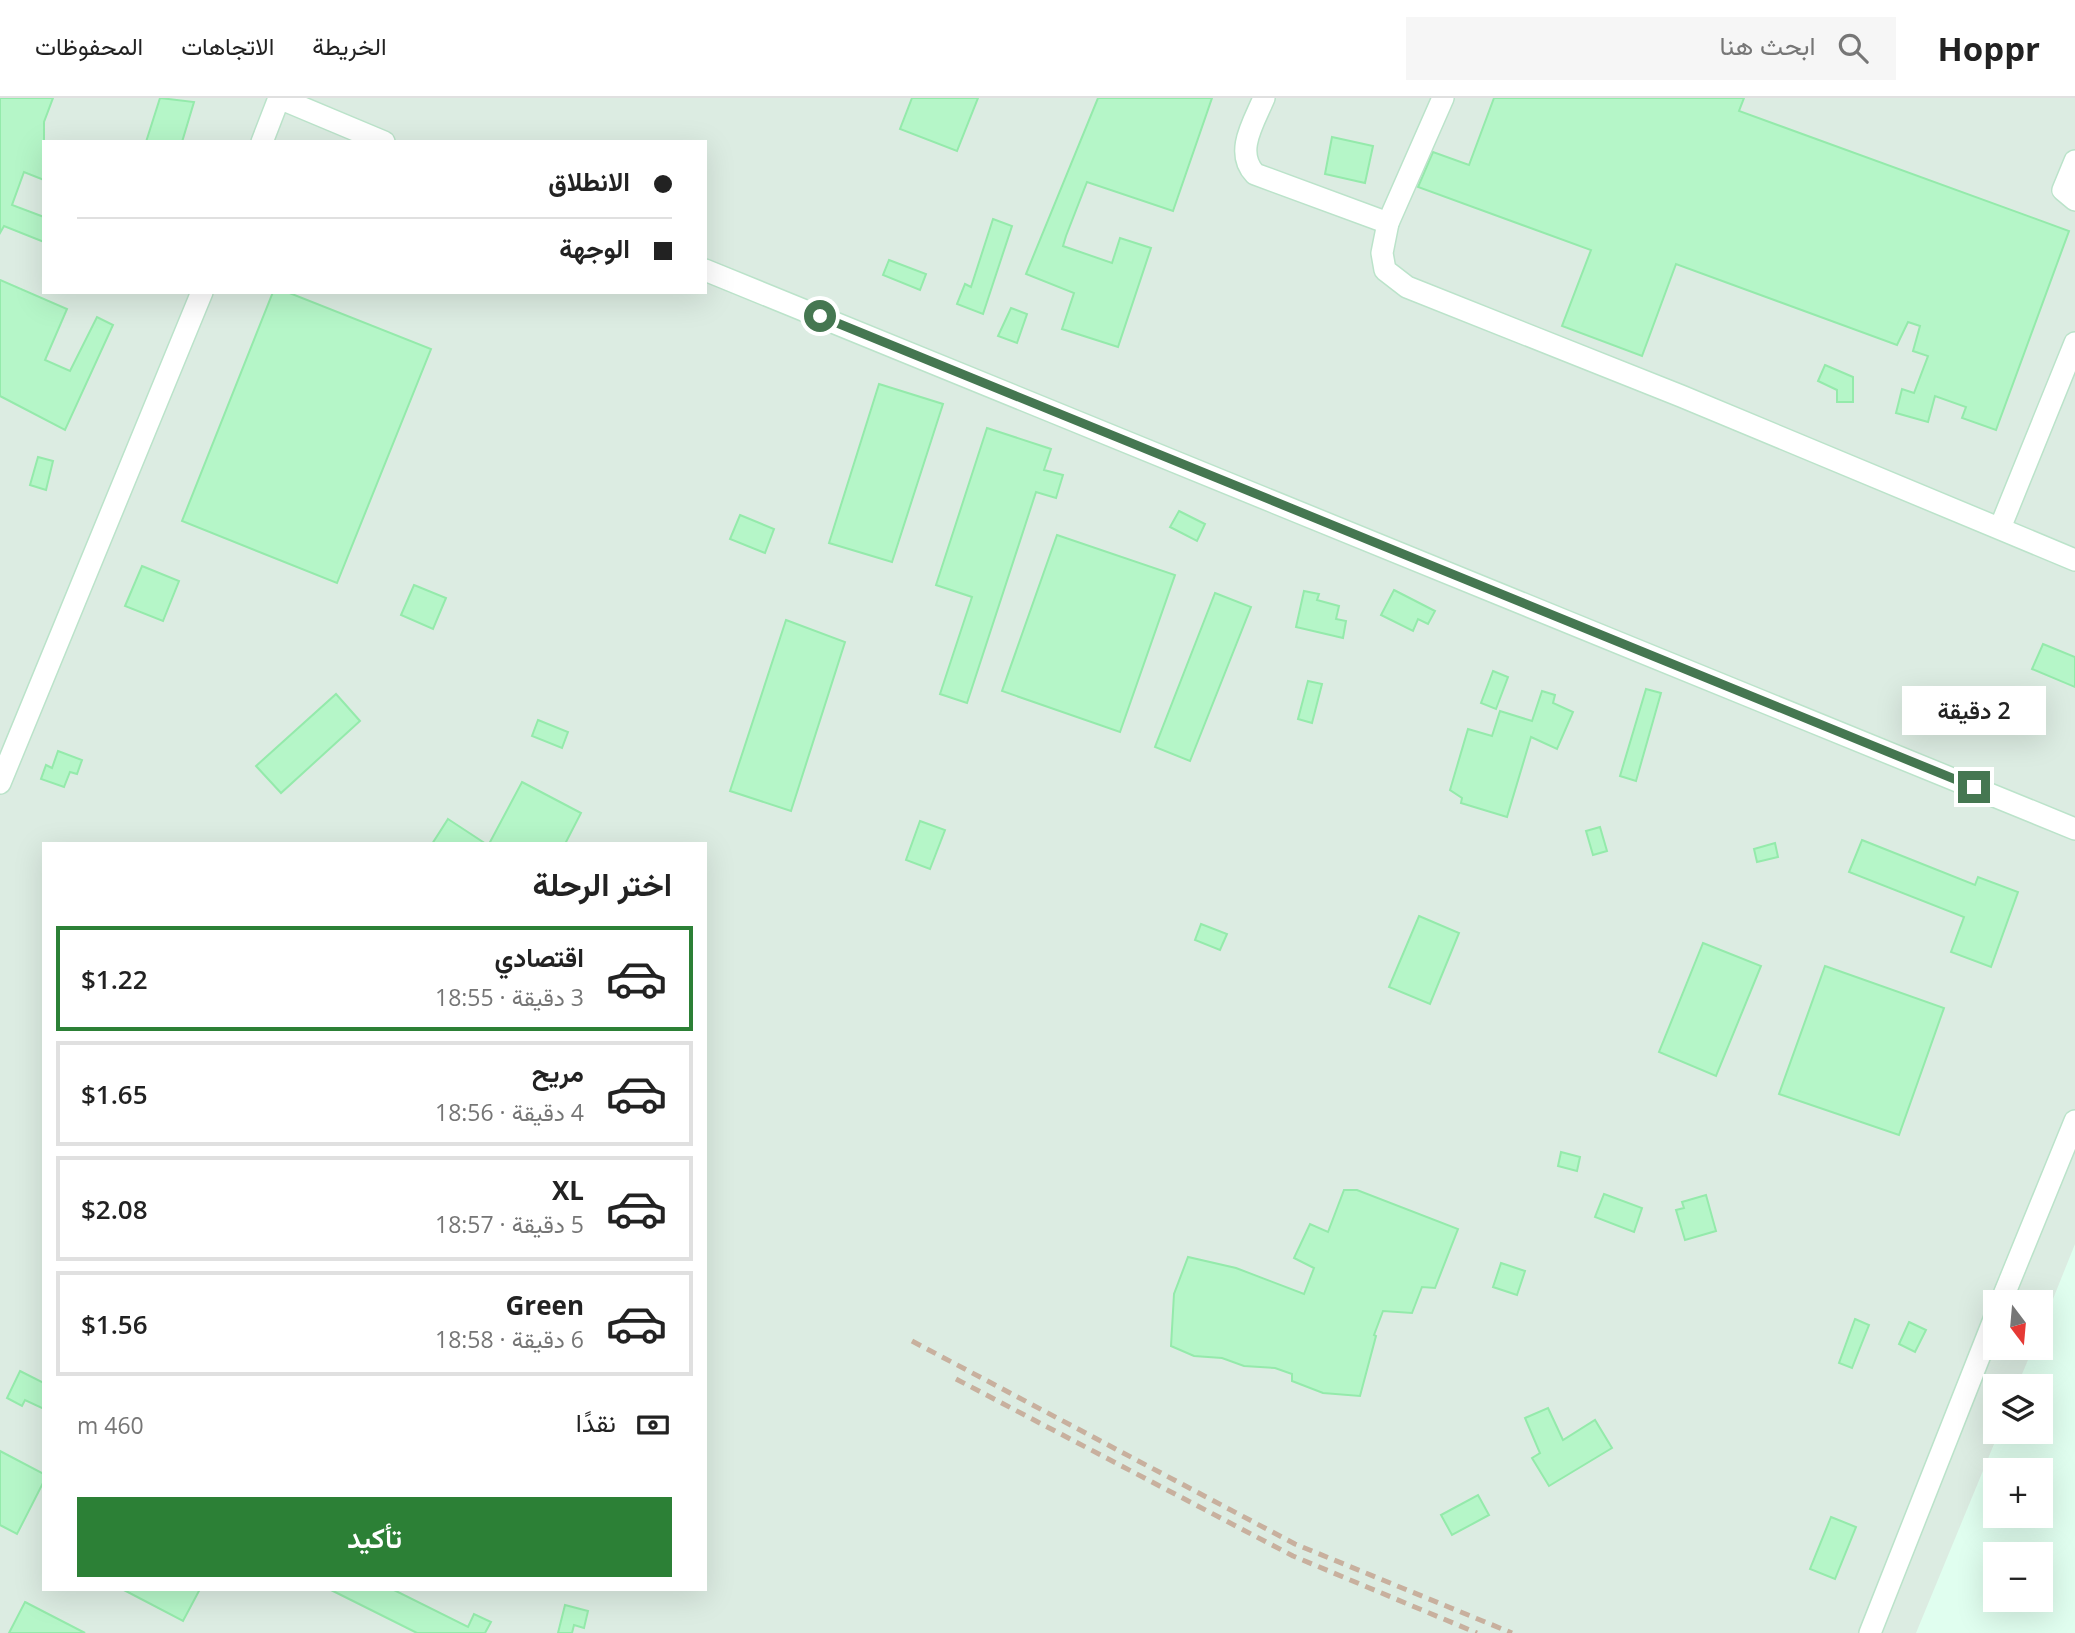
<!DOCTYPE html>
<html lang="ar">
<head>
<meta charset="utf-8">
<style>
  :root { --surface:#fff; --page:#f6f6f6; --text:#222; --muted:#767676; --line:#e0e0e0; --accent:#2c8036 }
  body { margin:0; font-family:"Open Sans",Vazirmatn,sans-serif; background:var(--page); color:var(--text); direction:rtl; height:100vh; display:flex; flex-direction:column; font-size:26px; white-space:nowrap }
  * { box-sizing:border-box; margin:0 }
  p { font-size:23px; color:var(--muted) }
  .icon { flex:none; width:38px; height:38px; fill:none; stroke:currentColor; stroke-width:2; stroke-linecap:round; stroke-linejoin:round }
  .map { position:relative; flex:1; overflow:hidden; direction:ltr }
  .sheet { position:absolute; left:42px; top:744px; width:665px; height:749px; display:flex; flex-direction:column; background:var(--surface); border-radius:0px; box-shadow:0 7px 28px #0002; direction:rtl }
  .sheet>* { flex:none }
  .banner { position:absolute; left:42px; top:42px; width:665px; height:154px; border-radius:0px; box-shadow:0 7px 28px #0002; direction:rtl; display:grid; align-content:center; height:154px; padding:0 35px; background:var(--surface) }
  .needle { width:46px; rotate:164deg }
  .fabs { position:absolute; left:1983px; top:1192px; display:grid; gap:14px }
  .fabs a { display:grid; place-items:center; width:70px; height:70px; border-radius:0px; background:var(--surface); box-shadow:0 7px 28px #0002; font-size:35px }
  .end { position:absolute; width:32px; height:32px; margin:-16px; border:9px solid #457751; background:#fff; box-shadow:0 0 0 4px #fff }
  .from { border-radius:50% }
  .bubble { position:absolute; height:49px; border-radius:0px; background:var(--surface); box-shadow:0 7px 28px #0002; font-size:23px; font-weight:600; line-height:49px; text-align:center; direction:rtl }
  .banner b { display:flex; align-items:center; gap:24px; height:66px; font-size:26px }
  .banner b+b { border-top:2px solid var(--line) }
  .banner i { width:18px; height:18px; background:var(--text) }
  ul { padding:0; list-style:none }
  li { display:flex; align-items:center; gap:21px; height:105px; margin:0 14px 10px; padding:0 21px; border:4px solid var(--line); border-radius:0px }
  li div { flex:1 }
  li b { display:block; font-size:26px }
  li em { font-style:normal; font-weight:600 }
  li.selected { border-color:var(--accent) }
  li>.icon { width:63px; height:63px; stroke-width:1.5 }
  h2 { padding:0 35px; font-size:32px; line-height:84px }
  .pay { display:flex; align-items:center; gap:18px; height:77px; padding:0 35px; font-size:26px }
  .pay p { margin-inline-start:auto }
  .button { display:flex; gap:14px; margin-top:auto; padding:14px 35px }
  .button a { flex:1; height:80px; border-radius:0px; background:var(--accent); color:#fff; font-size:28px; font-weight:600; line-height:80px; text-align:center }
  header { display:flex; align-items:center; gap:42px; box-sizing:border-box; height:98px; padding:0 35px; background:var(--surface); border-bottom:2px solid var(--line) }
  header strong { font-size:33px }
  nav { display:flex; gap:38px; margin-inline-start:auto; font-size:24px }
  .search { width:490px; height:63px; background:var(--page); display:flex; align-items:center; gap:18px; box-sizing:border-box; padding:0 24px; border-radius:0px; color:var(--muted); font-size:26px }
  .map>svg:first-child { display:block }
</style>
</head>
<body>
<header>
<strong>Hoppr</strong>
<div class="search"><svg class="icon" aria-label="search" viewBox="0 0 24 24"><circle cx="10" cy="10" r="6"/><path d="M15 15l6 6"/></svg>ابحث هنا</div>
<nav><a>الخريطة</a><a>الاتجاهات</a><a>المحفوظات</a></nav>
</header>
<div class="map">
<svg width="2075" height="1535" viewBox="0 0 2075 1535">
  <rect width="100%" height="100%" fill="#e0feef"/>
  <path fill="#dcece2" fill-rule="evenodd" d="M0,0H2075V1146L2041,1231L2040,1204H1995V1250H2033L2017,1288H1995V1334H1999L1916,1535H0ZM44,44H705V194H44ZM44,746H705V1491H44Z"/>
  <g fill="#b5f6c8" stroke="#94eaab" stroke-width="2">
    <polygon points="0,0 53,0 44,24 44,82 24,74 12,107 44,119 44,144 4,128 0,135"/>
    <polygon points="160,0 194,4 182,44 146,44"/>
    <polygon points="912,0 978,0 957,53 900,31"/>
    <polygon points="1098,0 1212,0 1173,113 1087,84 1066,138 1063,148 1112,165 1120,140 1151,150 1118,249 1062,231 1074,195 1026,176"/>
    <polygon points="1494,0 1744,0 1739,13 2069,133 1996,332 1962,320 1966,309 1935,298 1928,324 1896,315 1902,291 1914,295 1928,258 1913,253 1920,228 1908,224 1897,247 1676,166 1642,258 1562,228 1591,152 1418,89 1433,54 1469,67"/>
    <polygon points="1332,39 1373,48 1365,85 1325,76"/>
    <polygon points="993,121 1012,128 983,216 957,206 965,186 971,189"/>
    <polygon points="889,162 926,176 920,192 883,177"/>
    <polygon points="0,182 67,211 45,262 70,273 97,219 113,227 65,332 0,298"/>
    <polygon points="273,194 287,194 431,251 337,485 182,423"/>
    <polygon points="1011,210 1027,216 1017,245 998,238"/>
    <polygon points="1825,267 1853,279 1853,304 1837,304 1837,292 1818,283"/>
    <polygon points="879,286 943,306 892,464 829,445"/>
    <polygon points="987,330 1051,351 1044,372 1063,377 1056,400 1036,394 967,605 940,596 972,499 936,487"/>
    <polygon points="38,359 53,363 46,392 30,387"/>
    <polygon points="1179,413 1205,426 1197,443 1170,429"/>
    <polygon points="740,417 774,431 765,455 730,441"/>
    <polygon points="1057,437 1175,477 1120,634 1002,593"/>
    <polygon points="142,468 179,483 163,523 125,508"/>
    <polygon points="414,487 446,500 433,531 401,517"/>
    <polygon points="1394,492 1435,513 1428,526 1418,521 1413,533 1381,517"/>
    <polygon points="1304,493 1319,496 1317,502 1339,508 1336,521 1346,523 1343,540 1296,529"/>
    <polygon points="1215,495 1251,509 1190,663 1155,649"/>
    <polygon points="786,522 845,544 791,713 730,693"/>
    <polygon points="2043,546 2075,559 2075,589 2032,571"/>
    <polygon points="1493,573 1508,579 1496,611 1481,605"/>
    <polygon points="1308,583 1322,586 1312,625 1298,621"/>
    <polygon points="1646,591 1661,595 1636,683 1620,678"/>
    <polygon points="1542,593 1555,597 1553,605 1573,614 1557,651 1531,639 1507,719 1461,705 1462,700 1450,692 1468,631 1492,638 1500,613 1532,623"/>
    <polygon points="336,596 360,623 281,695 256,668"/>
    <polygon points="538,622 568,634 562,650 532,638"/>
    <polygon points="58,653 82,662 77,676 70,674 64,689 41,681 46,667 52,670"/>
    <polygon points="522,684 581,715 565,746 489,746"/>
    <polygon points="448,721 486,746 432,746"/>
    <polygon points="920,723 945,732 930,771 906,762"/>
    <polygon points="1600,729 1607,753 1593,757 1586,733"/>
    <polygon points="1862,742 1975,787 1978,779 2018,794 1991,869 1951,854 1964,819 1849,774"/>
    <polygon points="1775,745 1778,759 1757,764 1754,751"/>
    <polygon points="1419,818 1459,835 1430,906 1389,889"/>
    <polygon points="1201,826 1227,836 1220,852 1195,842"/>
    <polygon points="1703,845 1761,868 1716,978 1659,954"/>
    <polygon points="1825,868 1944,910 1899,1037 1779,996"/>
    <polygon points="1561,1054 1580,1059 1577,1073 1558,1068"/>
    <polygon points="1344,1092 1357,1092 1458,1131 1435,1190 1422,1189 1412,1215 1383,1213 1374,1237 1376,1238 1360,1298 1323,1295 1292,1283 1292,1276 1275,1270 1244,1268 1222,1260 1194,1258 1171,1248 1174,1196 1188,1159 1236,1170 1304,1196 1314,1170 1294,1160 1310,1126 1328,1134"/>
    <polygon points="1604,1096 1642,1110 1634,1134 1595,1119"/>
    <polygon points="1706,1097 1716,1133 1685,1142 1676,1112 1684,1110 1682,1104"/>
    <polygon points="1501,1165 1525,1173 1517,1197 1493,1189"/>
    <polygon points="1855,1221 1869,1227 1852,1270 1839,1265"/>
    <polygon points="1909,1224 1926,1232 1915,1254 1899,1246"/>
    <polygon points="20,1273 44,1285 44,1311 25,1302 22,1308 7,1300"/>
    <polygon points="1548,1310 1563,1342 1595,1322 1612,1350 1549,1388 1532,1360 1540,1355 1525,1320"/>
    <polygon points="0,1353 44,1376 44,1383 17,1436 0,1427"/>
    <polygon points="1478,1397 1489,1417 1452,1437 1441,1417"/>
    <polygon points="1831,1419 1856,1429 1835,1481 1810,1471"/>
    <polygon points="122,1491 200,1491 183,1523"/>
    <polygon points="329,1491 392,1491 468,1529 474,1516 491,1524 485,1535 417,1535"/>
    <polygon points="25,1504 85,1535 9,1535"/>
    <polygon points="565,1507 588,1513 584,1530 574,1527 572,1535 558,1535"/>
  </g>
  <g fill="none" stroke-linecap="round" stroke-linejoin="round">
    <g stroke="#bbe3ca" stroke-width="24">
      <g id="minor">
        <polyline points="279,0 384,44"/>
        <path d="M1264,0C1254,24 1234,54 1255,76L1388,125"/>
        <polyline points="1443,0 1388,125 1382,155 1385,172 1407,189 1681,298 2075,462"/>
        <polyline points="262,44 279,0"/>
        <polyline points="2075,63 2063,92 2075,102"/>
        <polyline points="705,172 2075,731"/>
        <polyline points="2000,430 2075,245"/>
        <polyline points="0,685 202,194"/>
        <polyline points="2001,1204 2075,1023"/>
        <polyline points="1870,1535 1995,1219"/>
      </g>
    </g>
    <use href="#minor" stroke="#fff" stroke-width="21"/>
    <g stroke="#c8b09e" stroke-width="5" stroke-dasharray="10 7" stroke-linecap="butt">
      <polyline points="912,1243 1295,1446 1512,1535"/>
      <polyline points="956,1281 1293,1458 1477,1535"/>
    </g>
  </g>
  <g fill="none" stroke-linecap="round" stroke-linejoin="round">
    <polyline stroke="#457751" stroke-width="9" points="820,218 1974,689"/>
  </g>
</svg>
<div class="fabs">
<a><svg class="needle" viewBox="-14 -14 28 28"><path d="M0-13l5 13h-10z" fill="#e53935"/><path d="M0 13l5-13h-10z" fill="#767676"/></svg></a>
<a><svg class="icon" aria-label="layers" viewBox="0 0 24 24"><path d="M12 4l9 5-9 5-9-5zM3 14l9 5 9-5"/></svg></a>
<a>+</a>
<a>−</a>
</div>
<i class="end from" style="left:820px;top:218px"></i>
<i class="end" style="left:1974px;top:689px"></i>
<div class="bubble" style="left:1902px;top:588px;width:144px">2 دقيقة</div>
<div class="banner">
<b><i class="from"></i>الانطلاق</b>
<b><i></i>الوجهة</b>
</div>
<section class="sheet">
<h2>اختر الرحلة</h2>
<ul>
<li class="selected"><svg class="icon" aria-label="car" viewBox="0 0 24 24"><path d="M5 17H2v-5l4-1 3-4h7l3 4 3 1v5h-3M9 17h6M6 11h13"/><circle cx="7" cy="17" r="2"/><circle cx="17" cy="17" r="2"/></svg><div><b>اقتصادي</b><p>3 دقيقة · 18:55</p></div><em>$1.22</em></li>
<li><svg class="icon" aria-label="car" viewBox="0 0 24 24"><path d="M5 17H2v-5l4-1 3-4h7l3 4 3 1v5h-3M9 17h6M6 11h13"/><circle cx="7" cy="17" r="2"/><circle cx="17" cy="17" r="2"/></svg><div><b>مريح</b><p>4 دقيقة · 18:56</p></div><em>$1.65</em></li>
<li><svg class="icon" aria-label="car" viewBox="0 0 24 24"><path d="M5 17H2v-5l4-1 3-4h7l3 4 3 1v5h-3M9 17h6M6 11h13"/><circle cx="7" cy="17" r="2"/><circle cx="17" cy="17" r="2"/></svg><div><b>XL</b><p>5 دقيقة · 18:57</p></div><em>$2.08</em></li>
<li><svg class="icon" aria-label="car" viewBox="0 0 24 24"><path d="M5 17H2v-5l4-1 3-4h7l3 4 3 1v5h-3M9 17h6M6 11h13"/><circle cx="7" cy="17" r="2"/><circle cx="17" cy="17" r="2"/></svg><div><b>Green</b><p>6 دقيقة · 18:58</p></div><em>$1.56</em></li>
</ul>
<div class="pay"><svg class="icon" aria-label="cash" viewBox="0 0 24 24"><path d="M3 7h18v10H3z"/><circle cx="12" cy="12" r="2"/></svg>نقدًا<p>460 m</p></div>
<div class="button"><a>تأكيد</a></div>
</section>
</div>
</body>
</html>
